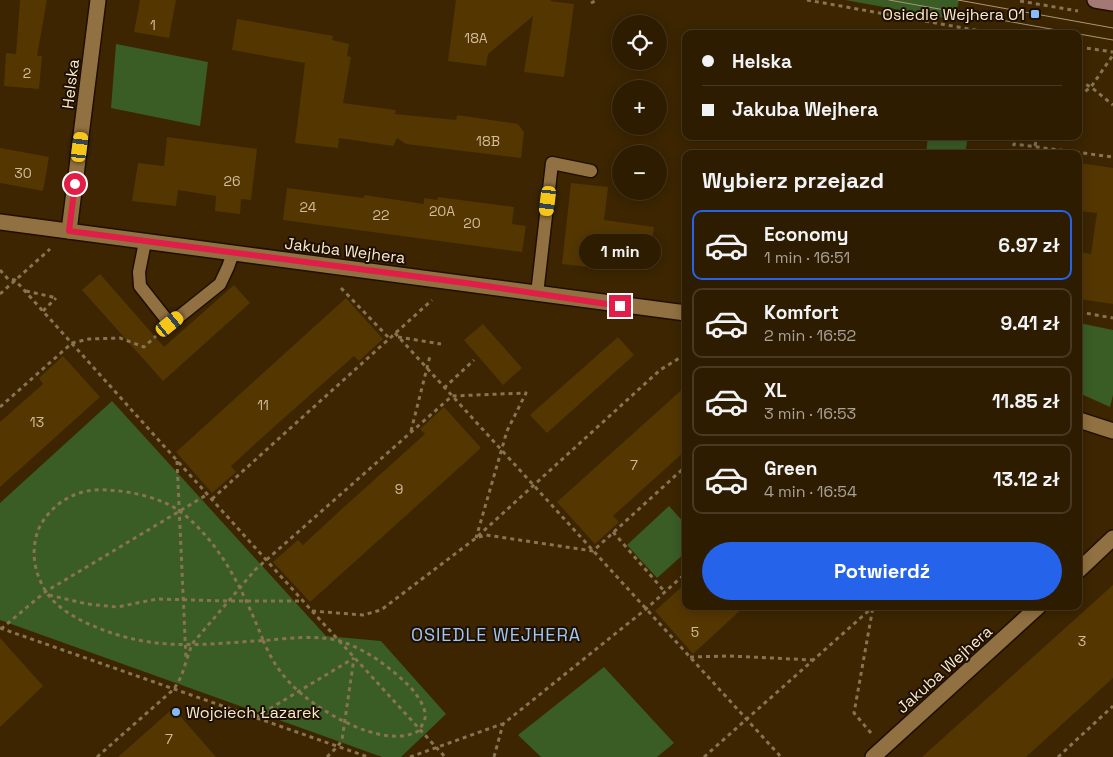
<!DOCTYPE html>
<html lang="pl">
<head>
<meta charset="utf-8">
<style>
  :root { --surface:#2d1c00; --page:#39290f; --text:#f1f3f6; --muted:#a7a199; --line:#483a22; --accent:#2563eb }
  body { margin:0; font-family:"Space Grotesk",sans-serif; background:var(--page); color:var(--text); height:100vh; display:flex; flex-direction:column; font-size:19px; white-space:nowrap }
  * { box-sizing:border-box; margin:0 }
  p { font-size:16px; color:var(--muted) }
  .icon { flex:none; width:28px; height:28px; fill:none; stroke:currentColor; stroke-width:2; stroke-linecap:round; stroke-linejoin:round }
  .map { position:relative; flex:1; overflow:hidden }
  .side { position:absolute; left:682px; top:150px; width:400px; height:460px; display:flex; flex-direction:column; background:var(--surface); border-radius:10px; box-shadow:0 2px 12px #0003,0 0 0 1px var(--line) }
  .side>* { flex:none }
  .guide { position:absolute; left:682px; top:30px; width:400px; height:110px; border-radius:10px; box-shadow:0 2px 12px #0003,0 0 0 1px var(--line); display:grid; align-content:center; height:110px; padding:0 20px; background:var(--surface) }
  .fabs { position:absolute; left:612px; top:15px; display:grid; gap:10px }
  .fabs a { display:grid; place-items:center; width:55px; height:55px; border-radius:50%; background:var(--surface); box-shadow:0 2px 12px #0003,0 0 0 1px var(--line); font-size:25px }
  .end { position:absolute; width:22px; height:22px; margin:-11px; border:6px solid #e11d48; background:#fff; box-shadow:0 0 0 2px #fff }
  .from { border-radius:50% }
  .bubble { position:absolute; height:35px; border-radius:18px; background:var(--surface); box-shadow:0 2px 12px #0003,0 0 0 1px var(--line); font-size:16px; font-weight:700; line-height:35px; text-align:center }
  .car { position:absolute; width:15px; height:30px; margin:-15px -8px; border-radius:6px; box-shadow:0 0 4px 1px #0007; background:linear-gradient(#f5c518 24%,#345 0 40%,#f5c518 0 76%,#345 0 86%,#f5c518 0) }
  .guide b { display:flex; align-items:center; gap:18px; height:48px; font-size:19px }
  .guide b+b { border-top:1px solid var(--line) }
  .guide i { width:12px; height:12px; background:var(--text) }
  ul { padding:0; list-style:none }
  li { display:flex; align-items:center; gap:15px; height:70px; margin:0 10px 8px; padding:0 10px; border:2px solid var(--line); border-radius:10px }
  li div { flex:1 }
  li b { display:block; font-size:19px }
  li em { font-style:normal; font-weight:700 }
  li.selected { border-color:var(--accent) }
  li>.icon { width:45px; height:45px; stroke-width:1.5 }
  h2 { padding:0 20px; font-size:22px; line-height:60px }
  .button { display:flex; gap:10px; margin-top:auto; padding:10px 20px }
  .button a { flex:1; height:58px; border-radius:30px; background:var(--accent); color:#fff; font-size:20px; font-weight:700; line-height:58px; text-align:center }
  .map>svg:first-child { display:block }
</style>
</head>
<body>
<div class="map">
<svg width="1113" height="757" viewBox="0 0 1113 757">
  <rect width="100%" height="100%" fill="#3c2500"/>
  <g fill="#3a5c25">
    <polygon points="845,0 959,0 955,20"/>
    <polygon points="116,44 208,62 200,126 111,108"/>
    <polygon points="928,136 968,136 965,154 926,154"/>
    <polygon points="1079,323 1113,330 1113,395 1110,407 1079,393"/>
    <polygon points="112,401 326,636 381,641 446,714 401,757 382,757 0,620 0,503"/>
    <polygon points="669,506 686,525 686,552 657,578 627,545"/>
    <polygon points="604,667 674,743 657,757 541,757 518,735"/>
  </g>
  <g fill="#543600">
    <polygon points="20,0 47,0 37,56 42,56 39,89 4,86 6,53 16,54"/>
    <polygon points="140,0 176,0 169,38 134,32"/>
    <polygon points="456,0 551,0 550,1 574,4 564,77 524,72 533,16 488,54 486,66 448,61"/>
    <polygon points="237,19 333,36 332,40 349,44 347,56 351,57 343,103 396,110 395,114 456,120 457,115 518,124 524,132 521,158 406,144 397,138 393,146 339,138 338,148 295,143 305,63 232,50"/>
    <polygon points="167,137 257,149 251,200 241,199 240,214 215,211 216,196 178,190 176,206 132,201 138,163 164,166"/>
    <polygon points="0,148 49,157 43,191 0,183"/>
    <polygon points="1079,163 1113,168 1113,304 1079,299 1079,252 1091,254 1097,213 1079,211"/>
    <polygon points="571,183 608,187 604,220 654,227 648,270 590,262 589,267 562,264"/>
    <polygon points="287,188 364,198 364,195 424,204 424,198 437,200 438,197 514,207 512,224 526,226 522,252 283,220"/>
    <polygon points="100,274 164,347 234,285 250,303 163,381 82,290"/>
    <polygon points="346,298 383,339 359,361 354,356 275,426 231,466 236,472 212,493 176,452"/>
    <polygon points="483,324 522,368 503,385 464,340"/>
    <polygon points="618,337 634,355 547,433 530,415"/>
    <polygon points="63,356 100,397 0,487 0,422 43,384 39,378"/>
    <polygon points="686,386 686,450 613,516 619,522 595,544 557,502"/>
    <polygon points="444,407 481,448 310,602 273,562 298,540 303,545 343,508 425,434 420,429"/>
    <polygon points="686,583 686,606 745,606 693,654 655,611"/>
    <polygon points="1113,585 1113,678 1026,757 922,757"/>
    <polygon points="0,638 43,686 0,727"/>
    <polygon points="173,708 216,757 118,757 152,727"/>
  </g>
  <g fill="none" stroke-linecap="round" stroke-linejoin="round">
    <g stroke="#1f0f00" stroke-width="15">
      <g id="lane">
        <polyline points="145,242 139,272 140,286 170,324 220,284 228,267 233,253"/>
        <polyline points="537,294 552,163 591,171"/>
      </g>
    </g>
    <g stroke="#1f0f00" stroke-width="18">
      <g id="street">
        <polyline points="0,222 686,313"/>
        <polyline points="69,231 98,0"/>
        <polyline points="1079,420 1113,431"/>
        <polyline points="1079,570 1113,538"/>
        <polyline points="873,757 1039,606"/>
      </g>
    </g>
    <g stroke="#1f0f00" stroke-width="18">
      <polyline id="secondary" points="1095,0 1113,3"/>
    </g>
    <g stroke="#887353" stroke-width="3" stroke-dasharray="4 4" stroke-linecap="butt">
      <polyline points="807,0 997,34"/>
      <polyline points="1020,1 1078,11"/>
      <polyline points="591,3 597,0"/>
      <polyline points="1079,47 1113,52"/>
      <polyline points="1079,81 1091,87 1113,105"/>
      <polyline points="1079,96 1091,87 1113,55"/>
      <polyline points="1035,146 1037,136"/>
      <polyline points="1012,154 1014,144 1113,157"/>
      <polyline points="0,270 8,279 15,280 312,611 445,757"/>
      <polyline points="341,288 389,338"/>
      <polyline points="26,291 57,298"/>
      <polyline points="0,294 50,249"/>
      <polyline points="43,311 56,298"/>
      <polyline points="1079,312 1113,318"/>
      <polyline points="395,333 781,757"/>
      <polyline points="398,337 441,344"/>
      <polyline points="444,388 474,360"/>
      <polyline points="0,407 72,343 89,339 120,338 144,347 156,336"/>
      <polyline points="411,431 430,356"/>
      <polyline points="177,461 186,659"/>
      <polyline points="212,499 432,300"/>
      <polyline points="613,532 665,592"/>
      <polyline points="478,536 660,370 686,354"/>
      <polyline points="49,595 87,604 117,607 157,599 228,601 303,601"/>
      <polyline points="312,611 363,615 381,610 476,538 486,535 593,551 686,466"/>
      <polyline points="0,628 368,757"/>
      <polyline points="1,629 45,592 208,494"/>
      <path d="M263,640C270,657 279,672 292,685C316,710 385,752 420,730C421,726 424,722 425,718C427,707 414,690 406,683C387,665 365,649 340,641C319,635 291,638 270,640C203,644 155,653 91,625C69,615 49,603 40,580C32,563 32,541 41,524C56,500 79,488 107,490C131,491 162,498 181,512C222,544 244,593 263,640"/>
      <polyline points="690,657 730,656 813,660"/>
      <polyline points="256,717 354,658"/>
      <polyline points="871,733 854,713 873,607"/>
      <polyline points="97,757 174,689 181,677 192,644 255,570 452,396 526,393 507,431 476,538"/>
      <polyline points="327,757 338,746 342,740 354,658"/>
      <polyline points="410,757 502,724"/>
      <polyline points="494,757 503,724 646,609 686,573"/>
      <polyline points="704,757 874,606"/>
      <polyline points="1058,757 1113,706"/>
    </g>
    <use href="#lane" stroke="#917041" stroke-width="12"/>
    <use href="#street" stroke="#917041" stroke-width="15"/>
    <use href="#secondary" stroke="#a47875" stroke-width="15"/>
    <g stroke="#aa9678" stroke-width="1">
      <polyline points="889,0 1079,34"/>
      <polyline points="958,0 1113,28"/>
      <polyline points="1079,34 1113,40"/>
    </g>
  </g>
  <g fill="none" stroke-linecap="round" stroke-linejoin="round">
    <polyline stroke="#e11d48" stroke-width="6" points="75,184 69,231 466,283 620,306"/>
  </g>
  <g fill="#87bbfc" stroke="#1d1000" stroke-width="2">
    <rect x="1030" y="9" width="10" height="10" rx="2.5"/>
    <circle cx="176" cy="712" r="5"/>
  </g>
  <g text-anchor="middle" stroke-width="4" stroke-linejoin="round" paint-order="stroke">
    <g font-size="14" fill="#d1bc9c">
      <text x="153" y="30">1</text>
      <text x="476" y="43">18A</text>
      <text x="27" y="78">2</text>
      <text x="488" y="146">18B</text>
      <text x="23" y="178">30</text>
      <text x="232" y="186">26</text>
      <text x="308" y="212">24</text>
      <text x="442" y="216">20A</text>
      <text x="381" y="220">22</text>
      <text x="472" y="228">20</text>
      <text x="263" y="410">11</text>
      <text x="37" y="427">13</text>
      <text x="634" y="470">7</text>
      <text x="399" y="494">9</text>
      <text x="695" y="637">5</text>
      <text x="1082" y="646">3</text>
      <text x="169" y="744">7</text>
    </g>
    <g font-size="16" fill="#fbe9d0" stroke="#1d1000" text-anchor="end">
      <text x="1025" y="20">Osiedle Wejhera 01</text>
      <text x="186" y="718" text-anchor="start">Wojciech Łazarek</text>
    </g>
    <g font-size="16" fill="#fbe9d0" stroke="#1d1000">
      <text transform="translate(70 84) rotate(-83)" y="6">Helska</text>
      <text transform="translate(345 250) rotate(7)" y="6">Jakuba Wejhera</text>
      <text transform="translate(944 669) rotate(-42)" y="6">Jakuba Wejhera</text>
    </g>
    <g font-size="18" letter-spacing="1" fill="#a1c7f7" stroke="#1d1000">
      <text x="496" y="641">OSIEDLE WEJHERA</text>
    </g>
  </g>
</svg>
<div class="fabs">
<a><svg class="icon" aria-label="locate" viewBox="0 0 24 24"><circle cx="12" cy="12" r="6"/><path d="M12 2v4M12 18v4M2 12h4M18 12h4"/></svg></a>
<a>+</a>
<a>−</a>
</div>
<i class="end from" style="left:75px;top:184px"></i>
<i class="end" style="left:620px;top:306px"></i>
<div class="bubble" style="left:579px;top:234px;width:82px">1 min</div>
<i class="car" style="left:80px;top:147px;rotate:7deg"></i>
<i class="car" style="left:548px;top:201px;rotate:187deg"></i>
<i class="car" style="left:170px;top:324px;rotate:51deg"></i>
<div class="guide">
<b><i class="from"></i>Helska</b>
<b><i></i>Jakuba Wejhera</b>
</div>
<section class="side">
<h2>Wybierz przejazd</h2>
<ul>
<li class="selected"><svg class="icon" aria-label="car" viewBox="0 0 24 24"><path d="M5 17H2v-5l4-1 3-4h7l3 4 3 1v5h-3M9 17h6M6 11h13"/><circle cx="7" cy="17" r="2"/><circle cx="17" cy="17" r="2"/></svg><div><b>Economy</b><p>1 min · 16:51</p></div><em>6.97 zł</em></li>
<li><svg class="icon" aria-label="car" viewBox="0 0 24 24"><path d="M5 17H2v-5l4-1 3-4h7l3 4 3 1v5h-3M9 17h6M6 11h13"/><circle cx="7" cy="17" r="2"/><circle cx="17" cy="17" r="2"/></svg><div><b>Komfort</b><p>2 min · 16:52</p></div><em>9.41 zł</em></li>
<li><svg class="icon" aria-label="car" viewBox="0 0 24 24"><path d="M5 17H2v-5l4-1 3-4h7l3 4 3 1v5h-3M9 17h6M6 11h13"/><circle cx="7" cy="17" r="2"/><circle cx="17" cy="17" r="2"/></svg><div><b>XL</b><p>3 min · 16:53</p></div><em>11.85 zł</em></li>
<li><svg class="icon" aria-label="car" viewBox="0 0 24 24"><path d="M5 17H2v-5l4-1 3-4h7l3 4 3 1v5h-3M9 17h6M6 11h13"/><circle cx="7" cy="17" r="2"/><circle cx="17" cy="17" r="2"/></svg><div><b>Green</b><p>4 min · 16:54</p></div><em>13.12 zł</em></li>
</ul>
<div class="button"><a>Potwierdź</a></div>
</section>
</div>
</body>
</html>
